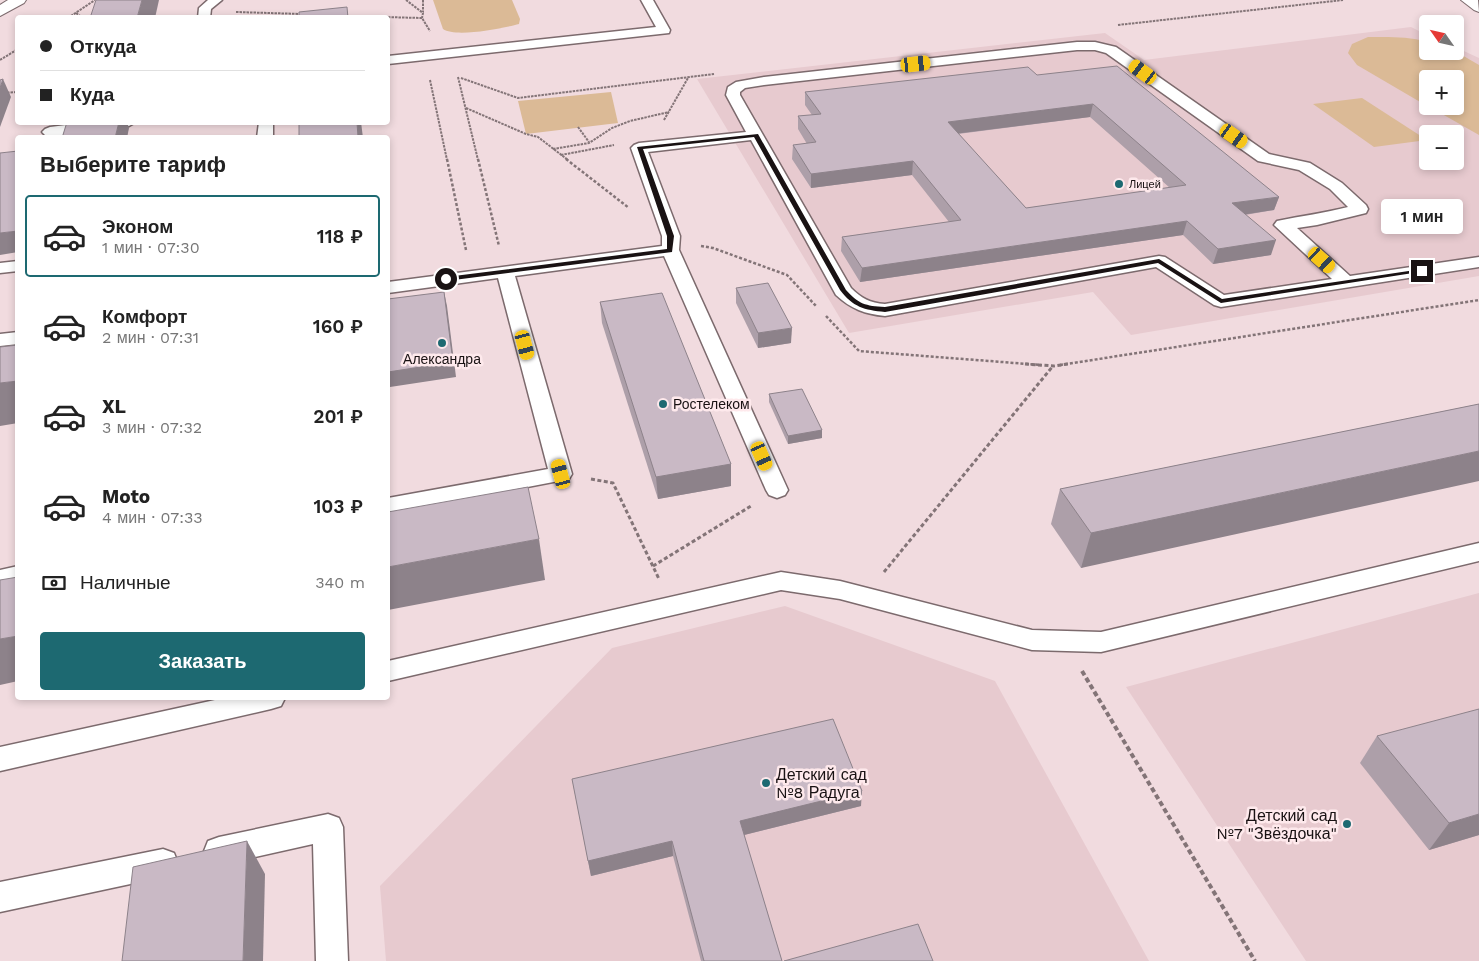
<!DOCTYPE html>
<html lang="ru">
<head>
<meta charset="utf-8">
<style>
  :root { --surface:#fff; --page:#f6f6f6; --text:#222; --muted:#767676; --line:#e0e0e0; --accent:#1d6971 }
  body { margin:0; font-family:"Work Sans",sans-serif; background:var(--page); color:var(--text); height:100vh; display:flex; flex-direction:column; font-size:19px; white-space:nowrap }
  * { box-sizing:border-box; margin:0 }
  p { font-size:16px; color:var(--muted) }
  .icon { flex:none; width:28px; height:28px; fill:none; stroke:currentColor; stroke-width:2; stroke-linecap:round; stroke-linejoin:round }
  .map { position:relative; flex:1; overflow:hidden }
  .details { position:absolute; left:15px; top:135px; width:375px; height:565px; display:flex; flex-direction:column; background:var(--surface); border-radius:5px; box-shadow:0 2px 8px #0003 }
  .details>* { flex:none }
  .top-card { position:absolute; left:15px; top:15px; width:375px; height:110px; border-radius:5px; box-shadow:0 2px 8px #0003; display:grid; align-content:center; height:110px; padding:0 25px; background:var(--surface) }
  .needle { width:32px; rotate:304deg }
  .fabs { position:absolute; left:1419px; top:15px; display:grid; gap:10px }
  .fabs a { display:grid; place-items:center; width:45px; height:45px; border-radius:5px; background:var(--surface); box-shadow:0 2px 8px #0003; font-size:25px }
  .end { position:absolute; width:22px; height:22px; margin:-11px; border:6px solid #191213; background:#fff; box-shadow:0 0 0 2px #fff }
  .from { border-radius:50% }
  .bubble { position:absolute; height:35px; border-radius:5px; background:var(--surface); box-shadow:0 2px 8px #0003; font-size:16px; font-weight:600; line-height:35px; text-align:center }
  .car { position:absolute; width:15px; height:30px; margin:-15px -8px; border-radius:6px; box-shadow:0 0 4px 1px #0007; background:linear-gradient(#f5c518 24%,#345 0 40%,#f5c518 0 76%,#345 0 86%,#f5c518 0) }
  .top-card b { display:flex; align-items:center; gap:18px; height:48px; font-size:19px }
  .top-card b+b { border-top:1px solid var(--line) }
  .top-card i { width:12px; height:12px; background:var(--text) }
  ul { padding:0; list-style:none }
  li { display:flex; align-items:center; gap:15px; height:82px; margin:0 10px 8px; padding:0 15px; border:2px solid transparent; border-radius:5px }
  li div { flex:1 }
  li b { display:block; font-size:19px }
  li em { font-style:normal; font-weight:600 }
  li.selected { border-color:var(--accent) }
  li>.icon { width:45px; height:45px; stroke-width:1.5 }
  h2 { padding:0 25px; font-size:22px; line-height:60px }
  .pay { display:flex; align-items:center; gap:12px; height:55px; padding:0 25px; font-size:19px }
  .pay p { margin-inline-start:auto }
  .button { display:flex; gap:10px; margin-top:auto; padding:10px 25px }
  .button a { flex:1; height:58px; border-radius:5px; background:var(--accent); color:#fff; font-size:20px; font-weight:600; line-height:58px; text-align:center }
  .map>svg:first-child { display:block }
</style>
</head>
<body>
<div class="map">
<svg width="1479" height="961" viewBox="0 0 1479 961">
  <rect width="100%" height="100%" fill="#f1dbdf"/>
  <g fill="#e7cacf" fill-rule="evenodd">
    <path d="M1411,27L1427,35L1428,51H1455V47L1479,58V276L1131,335L1093,292L849,333L697,79L1105,33L1144,60ZM1428,79H1455V106H1428ZM1428,134H1455V161H1428Z"/>
    <polygon points="1479,593 1479,961 1306,961 1126,687"/>
    <polygon points="785,606 995,681 1149,961 386,961 380,886 612,648"/>
  </g>
  <g fill="#dbba96">
    <path d="M433,0H512L520,19L519,24C504,28 456,38 443,29Z"/>
    <path d="M1368,37C1387,37 1408,36 1427,42L1428,51H1455L1479,65V135L1428,106H1455V79H1428L1427,106L1357,65L1348,53L1352,44Z"/>
    <polygon points="611,92 618,123 526,134 518,101"/>
    <polygon points="1362,98 1427,140 1374,147 1313,104"/>
  </g>
  <g fill="none" stroke-linecap="round" stroke-linejoin="round">
    <g stroke="#7c6a6d" stroke-width="3">
      <g id="service">
        <polygon points="208,0 222,0 211,9 210,18 198,18 199,8"/>
        <polygon points="641,0 653,0 670,30 669,33 388,64 388,56 656,27"/>
        <path d="M1077,42H1095L1116,47L1269,154L1310,163L1342,183L1366,205L1368,209L1366,213L1317,225L1297,228L1350,276L1479,257V267L1221,307L1214,305L1156,267L885,316C865,314 851,309 836,295L751,140L648,152L680,236L679,250L788,490L785,495L777,498L769,495L766,490L664,256L515,276L572,474L569,479L388,514V498L548,469L498,278L388,293V282L662,246V236L631,148L634,145L639,143L746,132L726,95L728,87L736,82L764,77ZM1077,50H1095L1106,53L1258,161L1299,170L1330,189L1348,207C1325,213 1301,216 1277,221L1274,225L1332,279L1224,295L1165,257L1159,256L885,304C870,303 861,298 851,288L740,95V92L745,88L764,85Z"/>
        <polygon points="90,122 136,122 129,126 50,137 45,135 42,132 45,129 50,127"/>
        <polygon points="259,122 273,122 273,138 257,138"/>
        <polygon points="18,261 18,271 0,273 0,263"/>
        <polygon points="18,332 18,344 0,346 0,334"/>
        <polygon points="1479,543 1479,561 1101,652 1032,650 840,599 781,590 388,681 388,661 781,572 840,581 1032,630 1101,632"/>
        <polygon points="18,566 18,584 0,588 0,570"/>
        <polygon points="224,698 285,698 281,706 271,709 0,771 0,747"/>
        <polygon points="328,814 339,818 343,827 348,961 316,961 313,844 219,865 208,861 204,851 208,841 219,837"/>
        <polygon points="163,849 174,853 178,863 174,873 163,877 0,912 0,882"/>
      </g>
    </g>
    <g stroke="#7c6a6d" stroke-width="2">
      <polygon id="minor" points="1461,0 1478,0 1479,12 1474,10"/>
    </g>
    <g stroke="#7c6a6d" stroke-width="2">
      <polygon id="primary" points="8,0 26,0 24,3 0,16 0,5"/>
    </g>
    <g stroke="#837477" stroke-width="2" stroke-dasharray="2.5 1" stroke-linecap="butt">
      <polyline points="406,0 423,13 422,18"/>
      <polyline points="423,0 423,12"/>
      <polyline points="236,12 302,14"/>
      <polyline points="76,13 83,18"/>
      <polyline points="346,16 422,18 430,31"/>
      <polyline points="68,18 95,0"/>
      <polyline points="1118,25 1343,0"/>
      <polyline points="0,60 18,49"/>
      <polyline points="458,77 478,160"/>
      <polyline points="461,78 518,98 714,74"/>
      <polyline points="430,80 447,160"/>
      <polyline points="0,93 18,92"/>
      <polyline points="466,108 526,134 538,137 568,160"/>
      <polyline points="664,120 688,78"/>
      <polyline points="578,127 589,142"/>
      <polyline points="553,149 589,143 612,128 630,121 669,112"/>
      <polyline points="561,155 614,145"/>
    </g>
    <g stroke="#837477" stroke-width="2.5" stroke-dasharray="3 2" stroke-linecap="butt">
      <polyline points="447,159 466,250"/>
      <polyline points="478,159 499,246"/>
      <polyline points="566,159 629,208"/>
      <polyline points="701,246 713,248 787,275 816,306"/>
      <polyline points="826,316 859,351 1041,365"/>
      <polyline points="1060,365 1479,300"/>
    </g>
    <g stroke="#837477" stroke-width="3" stroke-dasharray="4 2.5" stroke-linecap="butt">
      <polyline points="1025,364 1054,366 1068,364"/>
      <polyline points="591,479 613,483 659,579"/>
      <polyline points="653,566 751,506"/>
      <polyline points="884,572 1053,366"/>
    </g>
    <polyline stroke="#837477" stroke-width="4" stroke-dasharray="5 3" stroke-linecap="butt" points="1082,671 1255,961"/>
    <use href="#service" fill="#fff" fill-rule="evenodd"/>
    <use href="#minor" fill="#fff" fill-rule="evenodd"/>
    <use href="#primary" fill="#fff" fill-rule="evenodd"/>
  </g>
  <g fill="#ad9fa9" fill-rule="evenodd">
    <path d="M1037,75L1279,197L1274,210L1245,215L1271,255L1213,264L1183,235L860,282L841,251L842,237L949,222L912,175L811,188L792,159L793,145L807,144L798,129V116L812,115L805,105V92ZM1090,117L1170,188L1026,208L958,134Z"/>
    <polygon points="736,288 791,343 758,348 736,303"/>
    <polygon points="600,302 731,464 731,486 658,499 602,323"/>
    <polygon points="769,394 822,430 822,438 788,444 769,402"/>
    <polygon points="1479,404 1081,568 1051,524 1060,489"/>
    <polygon points="1377,736 1479,835 1429,850 1360,763"/>
    <polygon points="572,779 861,806 744,835 782,961 701,961 673,856 591,876"/>
  </g>
  <g fill="#8d828a">
    <polygon points="142,0 159,0 155,18 137,18"/>
    <polygon points="3,79 11,97 0,127 0,88"/>
    <polygon points="1093,104 1090,117 946,135 948,122"/>
    <polygon points="119,122 127,122 129,128 127,138 115,138"/>
    <polygon points="357,122 361,122 363,138 358,138"/>
    <polygon points="913,161 912,175 811,188 811,174"/>
    <polygon points="1279,197 1274,210 1228,217 1232,203"/>
    <polygon points="1187,221 1183,235 860,282 862,268"/>
    <polygon points="18,231 18,252 0,255 0,233"/>
    <polygon points="1276,240 1271,255 1213,264 1218,249"/>
    <polygon points="444,292 447,306 456,377 390,387 388,376 388,372"/>
    <polygon points="792,328 791,343 758,348 758,333"/>
    <polygon points="18,381 18,423 0,426 0,383"/>
    <polygon points="822,430 822,438 788,444 788,436"/>
    <polygon points="1479,451 1479,481 1081,568 1091,533"/>
    <polygon points="731,464 731,486 658,499 656,477"/>
    <polygon points="539,539 545,580 388,610 388,567"/>
    <polygon points="18,636 18,681 0,685 0,639"/>
    <polygon points="862,791 861,806 740,836 740,821"/>
    <polygon points="1479,814 1479,835 1429,850 1449,823"/>
    <polygon points="247,841 265,874 263,961 243,961"/>
    <polygon points="672,841 673,856 591,876 588,861"/>
  </g>
  <g fill="#c9b9c5" stroke="#8d828a" fill-rule="evenodd">
    <polygon points="96,0 142,0 137,18 90,18"/>
    <polygon points="347,7 348,18 299,18 299,12"/>
    <path d="M1117,66L1279,197L1232,203L1276,240L1218,249L1187,221L862,268L842,237L961,220L913,161L811,174L793,145L816,142L798,116L821,114L805,92L1028,67L1037,75ZM1093,104L1186,185L1026,208L948,122Z"/>
    <polygon points="3,79 0,88 0,80"/>
    <polygon points="67,122 119,122 115,138 62,138"/>
    <polygon points="299,122 357,122 358,138 299,138"/>
    <polygon points="18,151 18,231 0,233 0,153"/>
    <polygon points="768,283 792,328 758,333 736,288"/>
    <polygon points="444,292 453,362 388,372 388,299"/>
    <polygon points="662,293 731,464 656,477 600,302"/>
    <polygon points="18,345 18,381 0,383 0,347"/>
    <polygon points="802,389 822,430 788,436 769,394"/>
    <polygon points="1479,404 1479,451 1091,533 1060,489"/>
    <polygon points="528,487 539,539 388,567 388,512"/>
    <polygon points="18,577 18,636 0,639 0,580"/>
    <polygon points="1479,709 1479,814 1449,823 1377,736"/>
    <polygon points="833,719 862,791 740,821 782,961 704,961 672,841 588,861 572,779"/>
    <polygon points="247,841 243,961 122,961 133,867"/>
    <polygon points="918,924 933,961 784,961"/>
  </g>
  <path fill="#191213" d="M758,134L846,290C859,304 865,306 885,307L1159,259L1222,299L1422,269L1426,271L1221,303L1158,263L885,312C864,310 853,307 840,290L754,137L643,149L674,236L672,252L446,281L443,279L446,277L667,249V236L637,147Z"/>
  <g fill="#1d6971" stroke="#fee9ec" stroke-width="2">
    <circle cx="1119" cy="184" r="5"/>
    <circle cx="442" cy="343" r="5"/>
    <circle cx="663" cy="404" r="5"/>
    <circle cx="766" cy="783" r="5"/>
    <circle cx="1347" cy="824" r="5"/>
  </g>
  <g text-anchor="middle" stroke-width="5" stroke-linejoin="round" paint-order="stroke">
    <g font-size="11" fill="#191213" stroke="#fee9ec" text-anchor="start">
      <text x="1129" y="188">Лицей</text>
    </g>
    <g font-size="14" fill="#191213" stroke="#fee9ec">
      <text x="442" y="364">Александра</text>
      <text x="673" y="409" text-anchor="start">Ростелеком</text>
    </g>
    <g font-size="16" fill="#191213" stroke="#fee9ec" text-anchor="start">
      <text x="776" y="780">Детский сад<tspan x="776" dy="18">№8 Радуга</tspan></text>
      <text x="1337" y="821" text-anchor="end">Детский сад<tspan x="1337" dy="18">№7 "Звёздочка"</tspan></text>
    </g>
  </g>
</svg>
<div class="fabs">
<a><svg class="needle" viewBox="-14 -14 28 28"><path d="M0-13l5 13h-10z" fill="#e53935"/><path d="M0 13l5-13h-10z" fill="#767676"/></svg></a>
<a>+</a>
<a>−</a>
</div>
<i class="end from" style="left:446px;top:279px"></i>
<i class="end" style="left:1422px;top:271px"></i>
<div class="bubble" style="left:1381px;top:199px;width:82px">1 мин</div>
<i class="car" style="left:916px;top:64px;rotate:84deg"></i>
<i class="car" style="left:1143px;top:72px;rotate:306deg"></i>
<i class="car" style="left:1234px;top:136px;rotate:125deg"></i>
<i class="car" style="left:1322px;top:260px;rotate:132deg"></i>
<i class="car" style="left:525px;top:345px;rotate:165deg"></i>
<i class="car" style="left:762px;top:456px;rotate:156deg"></i>
<i class="car" style="left:561px;top:474px;rotate:345deg"></i>
<div class="top-card">
<b><i class="from"></i>Откуда</b>
<b><i></i>Куда</b>
</div>
<section class="details">
<h2>Выберите тариф</h2>
<ul>
<li class="selected"><svg class="icon" aria-label="car" viewBox="0 0 24 24"><path d="M5 17H2v-5l4-1 3-4h7l3 4 3 1v5h-3M9 17h6M6 11h13"/><circle cx="7" cy="17" r="2"/><circle cx="17" cy="17" r="2"/></svg><div><b>Эконом</b><p>1 мин · 07:30</p></div><em>118 ₽</em></li>
<li><svg class="icon" aria-label="car" viewBox="0 0 24 24"><path d="M5 17H2v-5l4-1 3-4h7l3 4 3 1v5h-3M9 17h6M6 11h13"/><circle cx="7" cy="17" r="2"/><circle cx="17" cy="17" r="2"/></svg><div><b>Комфорт</b><p>2 мин · 07:31</p></div><em>160 ₽</em></li>
<li><svg class="icon" aria-label="car" viewBox="0 0 24 24"><path d="M5 17H2v-5l4-1 3-4h7l3 4 3 1v5h-3M9 17h6M6 11h13"/><circle cx="7" cy="17" r="2"/><circle cx="17" cy="17" r="2"/></svg><div><b>XL</b><p>3 мин · 07:32</p></div><em>201 ₽</em></li>
<li><svg class="icon" aria-label="car" viewBox="0 0 24 24"><path d="M5 17H2v-5l4-1 3-4h7l3 4 3 1v5h-3M9 17h6M6 11h13"/><circle cx="7" cy="17" r="2"/><circle cx="17" cy="17" r="2"/></svg><div><b>Moto</b><p>4 мин · 07:33</p></div><em>103 ₽</em></li>
</ul>
<div class="pay"><svg class="icon" aria-label="cash" viewBox="0 0 24 24"><path d="M3 7h18v10H3z"/><circle cx="12" cy="12" r="2"/></svg>Наличные<p>340 m</p></div>
<div class="button"><a>Заказать</a></div>
</section>
</div>
</body>
</html>
